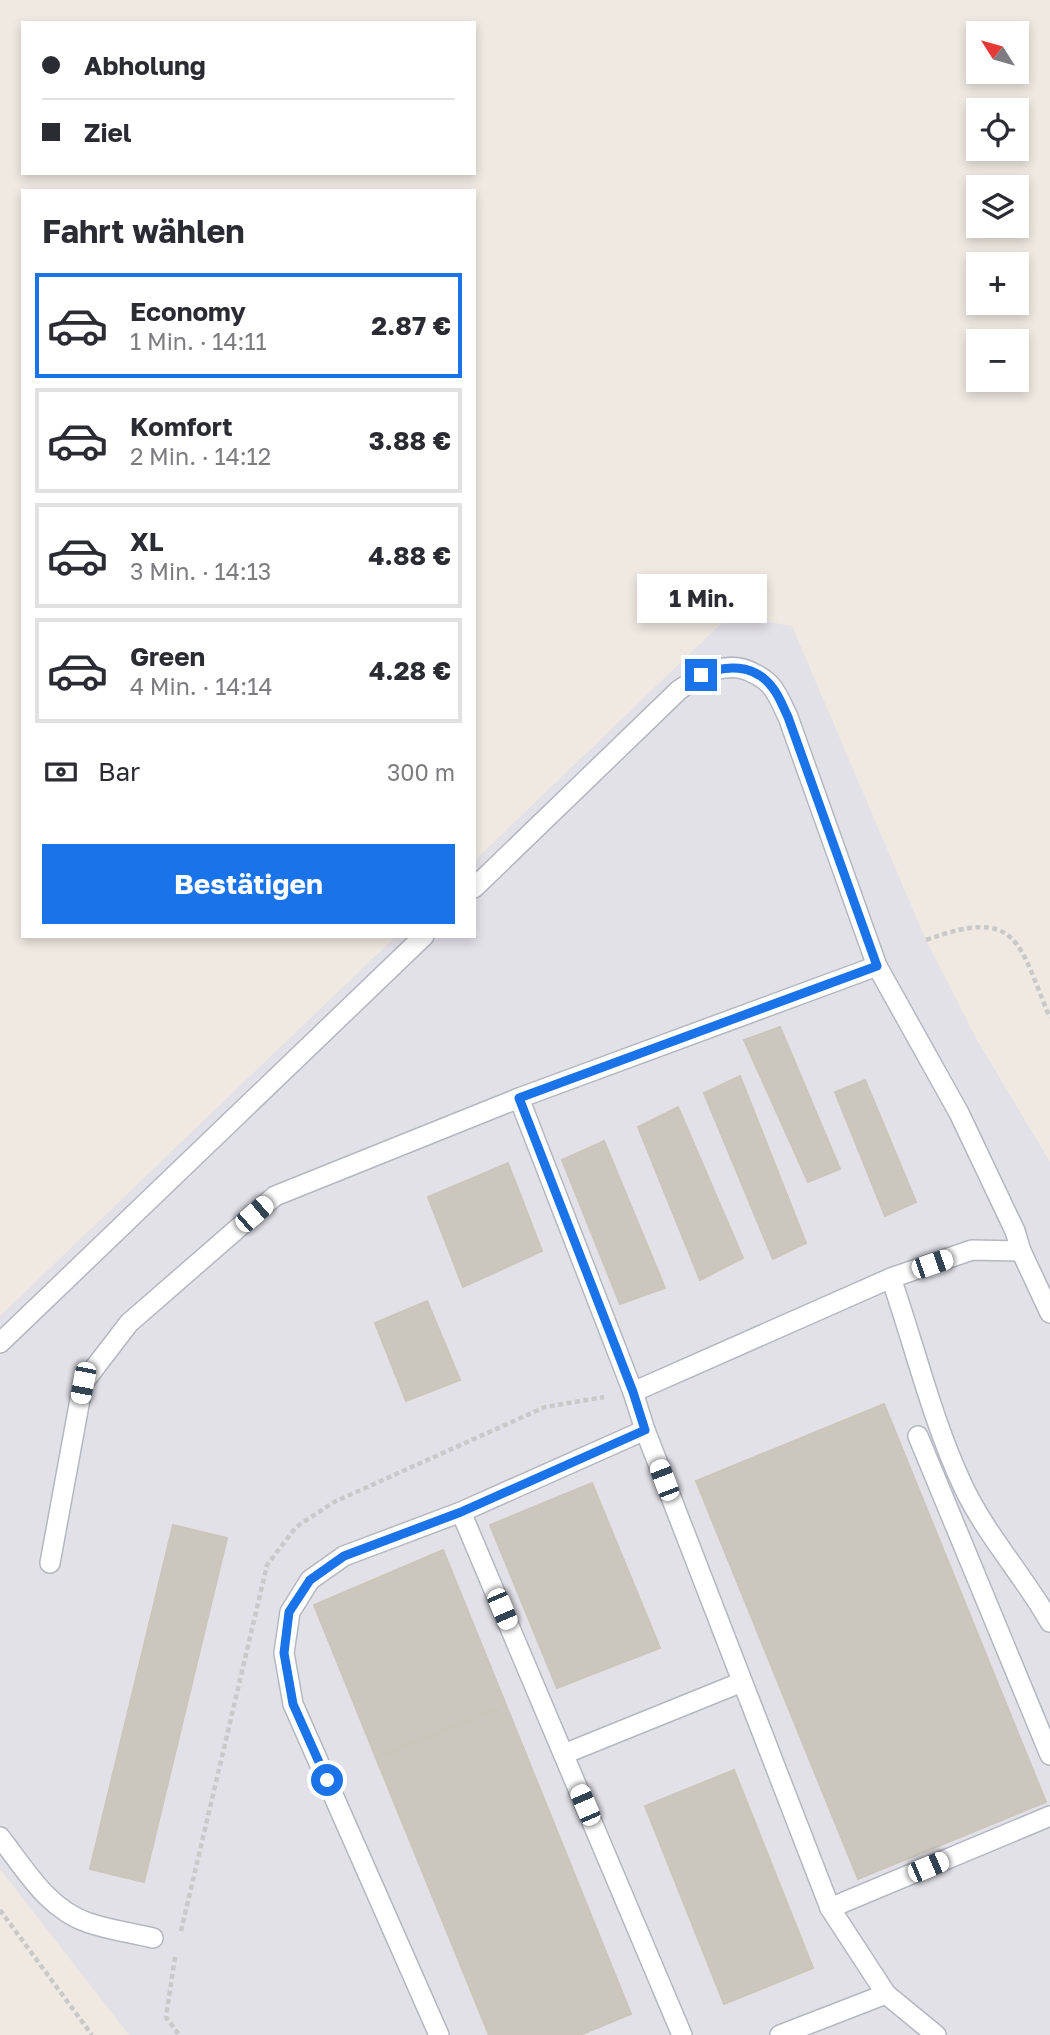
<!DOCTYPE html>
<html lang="de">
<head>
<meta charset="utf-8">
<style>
  :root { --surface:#fff; --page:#f7f7f7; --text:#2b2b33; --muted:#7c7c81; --line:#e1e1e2; --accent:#1a73e8 }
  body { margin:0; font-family:"Golos Text",sans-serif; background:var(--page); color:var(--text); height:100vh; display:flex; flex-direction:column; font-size:26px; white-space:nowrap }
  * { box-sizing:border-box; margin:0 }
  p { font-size:23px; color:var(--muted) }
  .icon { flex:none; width:38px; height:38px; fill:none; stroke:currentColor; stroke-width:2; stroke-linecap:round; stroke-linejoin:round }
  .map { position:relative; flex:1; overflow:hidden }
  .panel { position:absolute; left:21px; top:189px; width:455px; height:749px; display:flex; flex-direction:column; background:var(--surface); border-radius:0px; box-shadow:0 4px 10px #0003 }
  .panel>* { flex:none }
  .guide { position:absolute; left:21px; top:21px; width:455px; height:154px; border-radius:0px; box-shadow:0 4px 10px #0003; display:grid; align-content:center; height:154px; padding:0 21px; background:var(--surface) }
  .needle { width:46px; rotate:307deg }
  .tools { position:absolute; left:966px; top:21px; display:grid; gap:14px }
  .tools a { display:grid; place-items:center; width:63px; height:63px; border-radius:0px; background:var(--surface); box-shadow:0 4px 10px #0003; font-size:35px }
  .end { position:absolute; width:32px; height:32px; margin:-16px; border:9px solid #1a73e8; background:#fff; box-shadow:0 0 0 4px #fff }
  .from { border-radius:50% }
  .bubble { position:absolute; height:49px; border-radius:0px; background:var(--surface); box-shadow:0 4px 10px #0003; font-size:23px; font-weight:700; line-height:49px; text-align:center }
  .car { position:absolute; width:21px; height:42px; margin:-21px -10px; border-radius:9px; box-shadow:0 0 5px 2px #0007; background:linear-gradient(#fff 24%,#345 0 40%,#fff 0 76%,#345 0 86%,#fff 0) }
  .guide b { display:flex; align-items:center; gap:24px; height:66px; font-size:26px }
  .guide b+b { border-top:2px solid var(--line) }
  .guide i { width:18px; height:18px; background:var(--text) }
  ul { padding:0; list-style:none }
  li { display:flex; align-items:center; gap:21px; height:105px; margin:0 14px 10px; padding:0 7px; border:4px solid var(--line); border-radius:0px }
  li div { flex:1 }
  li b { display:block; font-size:26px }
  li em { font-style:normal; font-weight:700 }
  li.current { border-color:var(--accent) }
  li>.icon { width:63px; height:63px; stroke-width:1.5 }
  h2 { padding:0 21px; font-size:32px; line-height:84px }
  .pay { display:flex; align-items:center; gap:18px; height:77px; padding:0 21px; font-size:26px }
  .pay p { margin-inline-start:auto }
  .action { display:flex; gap:14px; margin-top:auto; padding:14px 21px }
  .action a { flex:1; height:80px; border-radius:0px; background:var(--accent); color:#fff; font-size:28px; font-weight:700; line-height:80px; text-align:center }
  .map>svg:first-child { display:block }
</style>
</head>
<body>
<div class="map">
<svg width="1050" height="2035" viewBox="0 0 1050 2035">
  <rect width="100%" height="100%" fill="#efe9e1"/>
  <polygon fill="#e3e1e8" points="730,615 792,626 926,940 977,1040 1050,1162 1050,2035 129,2035 0,1869 0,1316 396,936 474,936 474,861"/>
  <g fill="#cbc7bf" stroke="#cbc5ba" stroke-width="2">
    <polygon points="780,1027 840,1169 808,1182 744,1040"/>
    <polygon points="740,1076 806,1243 773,1259 704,1093"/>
    <polygon points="865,1080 916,1202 885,1216 835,1092"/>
    <polygon points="678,1107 743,1258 700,1280 638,1127"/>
    <polygon points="604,1141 665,1288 620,1304 562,1160"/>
    <polygon points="508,1163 542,1251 463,1287 428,1197"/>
    <polygon points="427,1301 460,1380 406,1401 375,1323"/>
    <polygon points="884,1404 1046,1802 858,1879 696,1481"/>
    <polygon points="592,1483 660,1648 557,1688 490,1525"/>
    <polygon points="173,1525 227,1538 144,1882 90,1869"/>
    <polygon points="443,1550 506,1705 376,1758 314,1605"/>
    <polygon points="506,1705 631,2014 580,2035 489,2035 376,1758"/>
    <polygon points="734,1770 813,1968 724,2004 645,1806"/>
  </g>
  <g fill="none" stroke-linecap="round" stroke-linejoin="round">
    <g stroke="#b4b7c1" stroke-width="22">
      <g id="service">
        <path d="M474,888L679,690C702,674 728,658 755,674C761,677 768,682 772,687C779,696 783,707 788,717L877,966L959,1113L1015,1231L1021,1251L1050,1313"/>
        <polyline points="877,966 519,1098 633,1392 891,1278 972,1250 1021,1251"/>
        <path d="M891,1278C915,1347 932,1420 963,1486C986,1535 1024,1576 1050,1622"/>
        <polyline points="0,1343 424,936"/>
        <polyline points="633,1392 645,1430 830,1908 886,1994 780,2035"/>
        <polyline points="645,1430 461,1512 682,2035"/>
        <polyline points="918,1436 1050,1755"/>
        <polyline points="50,1563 83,1383 129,1323 275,1196 519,1098"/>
        <polyline points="564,1754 742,1682"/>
        <path d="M0,1837C25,1869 48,1910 89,1923C110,1930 132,1933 153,1938"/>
        <polyline points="830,1908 1050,1816"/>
        <polyline points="886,1994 936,2035"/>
        <polyline points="439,2035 293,1704 284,1653 290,1612 310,1580 344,1556 461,1512"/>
      </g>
    </g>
    <g stroke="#c9c9c9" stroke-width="4.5" stroke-dasharray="5 3.5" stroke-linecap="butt">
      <path d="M926,940C1019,906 1018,942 1050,1018"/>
      <polyline points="0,1910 92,2035"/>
      <polyline points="181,1931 267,1565 296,1527 334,1502 545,1407 604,1397"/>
      <polyline points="175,1957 166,2017 179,2035"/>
    </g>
    <use href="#service" stroke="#fff" stroke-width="19"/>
  </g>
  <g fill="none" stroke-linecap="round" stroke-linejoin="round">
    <path stroke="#1a73e8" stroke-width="9" d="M327,1780L293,1704L284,1653L289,1612L310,1580L344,1556L461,1512L645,1430L633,1392L519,1098L877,966L788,717C783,707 779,695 772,687C754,663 725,665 701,675"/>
  </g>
</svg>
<div class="tools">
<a><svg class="needle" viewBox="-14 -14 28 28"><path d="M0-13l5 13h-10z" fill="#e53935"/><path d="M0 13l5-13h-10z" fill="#7c7c81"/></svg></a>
<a><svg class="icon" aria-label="locate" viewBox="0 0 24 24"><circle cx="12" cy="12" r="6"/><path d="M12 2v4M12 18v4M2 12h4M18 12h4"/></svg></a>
<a><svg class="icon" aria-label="layers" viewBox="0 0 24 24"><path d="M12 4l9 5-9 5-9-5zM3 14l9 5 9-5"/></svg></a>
<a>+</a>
<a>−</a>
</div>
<i class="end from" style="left:327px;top:1780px"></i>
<i class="end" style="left:701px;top:675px"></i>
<div class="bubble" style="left:637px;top:574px;width:130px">1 Min.</div>
<i class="car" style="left:254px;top:1214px;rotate:49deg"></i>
<i class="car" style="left:932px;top:1264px;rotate:71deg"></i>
<i class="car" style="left:83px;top:1383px;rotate:191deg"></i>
<i class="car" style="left:664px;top:1480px;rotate:339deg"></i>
<i class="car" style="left:502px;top:1609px;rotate:157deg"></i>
<i class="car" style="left:585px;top:1805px;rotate:337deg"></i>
<i class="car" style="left:928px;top:1867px;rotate:67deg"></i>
<div class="guide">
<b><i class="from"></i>Abholung</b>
<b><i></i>Ziel</b>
</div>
<section class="panel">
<h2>Fahrt wählen</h2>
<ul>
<li class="current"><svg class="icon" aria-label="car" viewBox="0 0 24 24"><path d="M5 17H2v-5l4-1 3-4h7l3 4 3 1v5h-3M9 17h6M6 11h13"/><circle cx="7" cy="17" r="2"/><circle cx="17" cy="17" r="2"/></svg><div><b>Economy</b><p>1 Min. · 14:11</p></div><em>2.87 €</em></li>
<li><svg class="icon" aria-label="car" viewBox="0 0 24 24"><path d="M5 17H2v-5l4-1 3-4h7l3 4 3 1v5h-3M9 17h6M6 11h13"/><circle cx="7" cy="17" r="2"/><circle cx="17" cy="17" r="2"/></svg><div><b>Komfort</b><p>2 Min. · 14:12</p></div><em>3.88 €</em></li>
<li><svg class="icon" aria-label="car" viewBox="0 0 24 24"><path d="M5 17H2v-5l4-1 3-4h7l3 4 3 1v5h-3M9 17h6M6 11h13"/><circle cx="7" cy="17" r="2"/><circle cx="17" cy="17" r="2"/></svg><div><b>XL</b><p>3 Min. · 14:13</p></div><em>4.88 €</em></li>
<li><svg class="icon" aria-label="car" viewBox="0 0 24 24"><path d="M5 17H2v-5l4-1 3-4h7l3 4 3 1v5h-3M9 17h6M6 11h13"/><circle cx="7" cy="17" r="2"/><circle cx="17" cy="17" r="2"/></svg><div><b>Green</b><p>4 Min. · 14:14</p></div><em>4.28 €</em></li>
</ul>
<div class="pay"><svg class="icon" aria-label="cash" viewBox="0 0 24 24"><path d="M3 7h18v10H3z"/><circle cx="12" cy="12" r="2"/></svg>Bar<p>300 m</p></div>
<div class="action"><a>Bestätigen</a></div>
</section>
</div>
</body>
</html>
